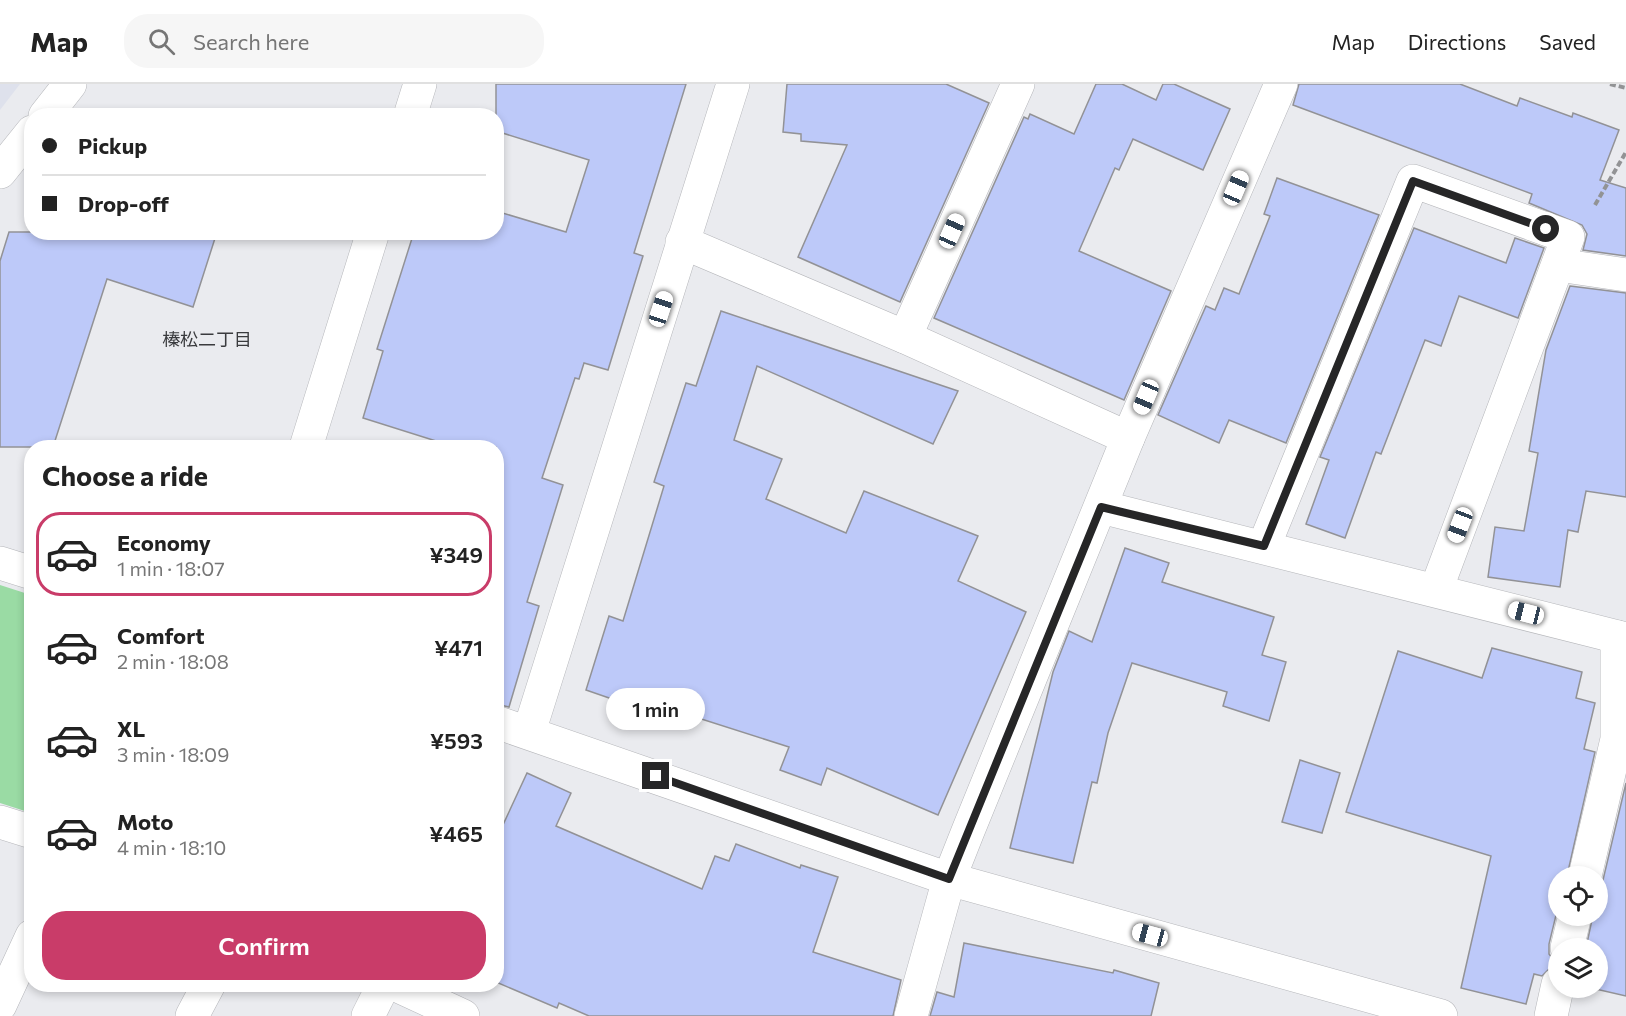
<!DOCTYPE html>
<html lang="en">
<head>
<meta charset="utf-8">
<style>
  :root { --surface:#fff; --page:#f6f6f6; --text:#222; --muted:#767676; --line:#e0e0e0; --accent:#c93c69 }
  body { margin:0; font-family:Commissioner,"Noto Sans JP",sans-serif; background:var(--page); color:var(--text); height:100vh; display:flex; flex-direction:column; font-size:22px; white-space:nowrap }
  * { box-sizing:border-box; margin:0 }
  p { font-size:20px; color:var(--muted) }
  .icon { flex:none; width:33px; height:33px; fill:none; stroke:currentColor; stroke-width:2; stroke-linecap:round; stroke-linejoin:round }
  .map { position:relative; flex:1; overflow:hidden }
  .drawer { position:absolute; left:24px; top:356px; width:480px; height:552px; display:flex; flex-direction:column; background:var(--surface); border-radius:24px; box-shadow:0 3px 9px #0003 }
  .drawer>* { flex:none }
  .banner { position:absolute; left:24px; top:24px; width:480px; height:132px; border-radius:24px; box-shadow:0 3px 9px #0003; display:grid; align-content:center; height:132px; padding:0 18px; background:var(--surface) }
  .tools { position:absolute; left:1548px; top:782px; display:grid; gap:12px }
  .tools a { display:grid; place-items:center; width:60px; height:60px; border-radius:50%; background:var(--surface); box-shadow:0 3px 9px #0003; font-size:30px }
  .end { position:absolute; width:27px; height:27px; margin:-14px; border:8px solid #262627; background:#fff; box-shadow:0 0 0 3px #fff }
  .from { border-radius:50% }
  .bubble { position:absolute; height:42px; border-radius:21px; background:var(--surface); box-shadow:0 3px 9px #0003; font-size:20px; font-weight:600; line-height:42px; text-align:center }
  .car { position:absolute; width:18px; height:36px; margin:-18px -9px; border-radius:8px; box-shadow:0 0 4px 2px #0007; background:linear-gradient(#fff 24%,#345 0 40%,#fff 0 76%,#345 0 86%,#fff 0) }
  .banner b { display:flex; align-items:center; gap:21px; height:57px; font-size:22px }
  .banner b+b { border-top:2px solid var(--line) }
  .banner i { width:15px; height:15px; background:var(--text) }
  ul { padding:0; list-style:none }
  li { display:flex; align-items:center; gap:18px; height:84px; margin:0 12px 9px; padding:0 6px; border:3px solid transparent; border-radius:24px }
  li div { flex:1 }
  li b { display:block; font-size:22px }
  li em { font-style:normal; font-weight:600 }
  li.on { border-color:var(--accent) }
  li>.icon { width:54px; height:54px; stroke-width:1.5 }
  h2 { padding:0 18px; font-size:27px; line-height:72px }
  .button { display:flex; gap:12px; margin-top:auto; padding:12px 18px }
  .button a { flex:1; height:69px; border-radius:24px; background:var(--accent); color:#fff; font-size:24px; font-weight:600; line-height:69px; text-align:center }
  header { display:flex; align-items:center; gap:36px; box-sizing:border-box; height:84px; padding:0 30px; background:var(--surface); border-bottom:2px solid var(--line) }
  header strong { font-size:28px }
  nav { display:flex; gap:33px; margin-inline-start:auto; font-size:21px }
  .search { width:420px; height:54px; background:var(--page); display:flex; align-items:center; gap:15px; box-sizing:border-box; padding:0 21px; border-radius:24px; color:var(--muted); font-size:22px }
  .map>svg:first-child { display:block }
</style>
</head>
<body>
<header>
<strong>Map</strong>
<div class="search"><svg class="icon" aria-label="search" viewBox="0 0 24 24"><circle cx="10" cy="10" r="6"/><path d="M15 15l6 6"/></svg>Search here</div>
<nav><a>Map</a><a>Directions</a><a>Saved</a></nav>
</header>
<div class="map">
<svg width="1626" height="932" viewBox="0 0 1626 932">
  <rect width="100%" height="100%" fill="#eaebef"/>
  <polygon fill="#dee1ec" points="0,0 20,0 0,26"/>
  <polygon fill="#9adba4" points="0,501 31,511 31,729 0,719"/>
  <g fill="#bdc9f9" stroke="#929296" stroke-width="1.5">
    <polygon points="496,0 686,0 634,169 643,172 608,286 584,279 579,295 575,294 542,394 563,401 527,518 539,522 509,623 496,620 496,363 455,363 363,334 383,267 377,265 414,148 496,148 496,127 566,148 589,76 496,47"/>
    <polygon points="787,0 946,0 989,19 900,218 798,173 847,61 801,57 801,50 783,48"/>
    <polygon points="1096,0 1122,0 1156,16 1163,0 1174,0 1230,25 1203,86 1133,55 1119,86 1115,84 1079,167 1171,207 1124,316 934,234 1024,33 1028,35 1030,30 1074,50"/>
    <polygon points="1299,0 1460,0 1517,22 1520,14 1572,33 1573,29 1619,46 1600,96 1626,104 1626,172 1583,166 1587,150 1582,141 1529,119 1532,110 1293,21"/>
    <polygon points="1277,94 1379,131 1286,359 1229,336 1219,359 1158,331 1206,222 1215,226 1224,204 1239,210 1270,132 1264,130"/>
    <polygon points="1414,144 1506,179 1515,154 1544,164 1518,234 1459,212 1441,262 1425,256 1381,370 1376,368 1345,454 1306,440 1329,376 1320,373"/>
    <polygon points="9,148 217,148 193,223 107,195 53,363 0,363 0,177"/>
    <polygon points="1570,202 1626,209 1626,413 1586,407 1578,448 1568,446 1560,503 1488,493 1495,443 1524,447 1538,369 1529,367 1546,266"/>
    <polygon points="721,227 958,307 933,360 757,282 734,356 782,375 766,415 846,449 864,407 978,452 958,497 1026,528 938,731 827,684 821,701 780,686 789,663 670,625 667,634 586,606 609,532 623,537 664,402 654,398 686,299 696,302"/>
    <polygon points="1125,464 1169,479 1162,498 1274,533 1262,571 1286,578 1269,637 1223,622 1227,608 1132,579 1108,649 1097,699 1092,698 1073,779 1010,764 1053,588 1069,547 1092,558"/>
    <polygon points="1492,564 1582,588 1576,614 1595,619 1584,665 1595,668 1567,792 1558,792 1558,823 1549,860 1549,870 1558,882 1552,882 1542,892 1534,890 1526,920 1461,904 1491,772 1346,728 1398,567 1482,594"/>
    <polygon points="1300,676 1340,689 1322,749 1282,738"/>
    <polygon points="527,689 571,709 556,742 702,805 715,772 729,777 736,760 800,784 801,781 838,793 813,868 901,896 893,932 589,932 559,919 557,924 496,898 496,756"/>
    <polygon points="1626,699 1626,912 1587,903 1598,903 1598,864 1586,864 1593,831 1598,831 1598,806 1603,796"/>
    <polygon points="964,859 1113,889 1114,886 1159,899 1151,932 930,932 937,908 954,913"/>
  </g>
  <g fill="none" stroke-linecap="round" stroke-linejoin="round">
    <g stroke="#b5b6ba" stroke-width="34">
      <g id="minor">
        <polyline points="45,32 70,0"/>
        <polyline points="410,32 420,0"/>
        <polyline points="0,88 32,48"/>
        <polyline points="682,158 905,253 1128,354"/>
        <polyline points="1558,181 1626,191"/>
        <polyline points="905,253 1018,0"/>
        <polyline points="306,363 373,148"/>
        <polyline points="1101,423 1626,555"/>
        <polyline points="1264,462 1413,97 1568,153 1436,506"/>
        <polyline points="0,479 32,489"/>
        <polyline points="496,638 949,795 1441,932"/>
        <polyline points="529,648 733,0"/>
        <polyline points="0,738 32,748"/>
        <polyline points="1585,792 1617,655 1617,553"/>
        <polyline points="1567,864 1575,831"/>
        <polyline points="394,900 463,932"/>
        <polyline points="0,921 32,852"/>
        <polyline points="192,932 209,900"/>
        <polyline points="368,932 384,900"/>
        <polyline points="911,932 949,795 968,747 1128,354 1281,0"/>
        <polyline points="1551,932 1558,900"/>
      </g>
    </g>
    <g stroke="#929395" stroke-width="4" stroke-dasharray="6 3" stroke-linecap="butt">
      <polyline points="1610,0 1626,4"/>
      <polyline points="1595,121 1626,68"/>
    </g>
    <use href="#minor" stroke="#fff" stroke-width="33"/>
  </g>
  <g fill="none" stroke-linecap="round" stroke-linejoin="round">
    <polyline stroke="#262627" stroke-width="8" points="656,692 949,795 1101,423 1264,462 1413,97 1546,145"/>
  </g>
  <g text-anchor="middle" stroke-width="6" stroke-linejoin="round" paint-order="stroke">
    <g font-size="18" fill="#3a3b3e" stroke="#eaebef">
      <text x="207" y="262">榛松二丁目</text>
    </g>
  </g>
</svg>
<div class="tools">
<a><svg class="icon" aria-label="locate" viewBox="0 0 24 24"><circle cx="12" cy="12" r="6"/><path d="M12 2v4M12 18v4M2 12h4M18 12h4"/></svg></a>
<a><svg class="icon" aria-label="layers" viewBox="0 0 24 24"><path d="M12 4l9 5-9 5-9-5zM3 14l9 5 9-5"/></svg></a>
</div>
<i class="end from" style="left:1546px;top:145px"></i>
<i class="end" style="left:656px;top:692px"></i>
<div class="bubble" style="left:606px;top:604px;width:99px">1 min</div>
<i class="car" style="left:1236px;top:104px;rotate:23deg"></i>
<i class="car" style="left:952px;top:147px;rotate:24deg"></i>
<i class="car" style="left:661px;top:225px;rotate:18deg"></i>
<i class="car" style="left:1146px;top:313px;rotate:203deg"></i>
<i class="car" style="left:1460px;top:441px;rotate:201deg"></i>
<i class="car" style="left:1526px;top:529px;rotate:284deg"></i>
<i class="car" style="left:1150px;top:851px;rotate:285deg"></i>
<div class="banner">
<b><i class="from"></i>Pickup</b>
<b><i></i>Drop-off</b>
</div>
<section class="drawer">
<h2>Choose a ride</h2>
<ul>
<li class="on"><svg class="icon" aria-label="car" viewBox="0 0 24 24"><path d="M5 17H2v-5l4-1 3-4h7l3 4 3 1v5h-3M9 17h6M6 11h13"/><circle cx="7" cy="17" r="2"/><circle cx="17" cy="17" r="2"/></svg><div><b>Economy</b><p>1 min · 18:07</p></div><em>¥349</em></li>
<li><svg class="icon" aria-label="car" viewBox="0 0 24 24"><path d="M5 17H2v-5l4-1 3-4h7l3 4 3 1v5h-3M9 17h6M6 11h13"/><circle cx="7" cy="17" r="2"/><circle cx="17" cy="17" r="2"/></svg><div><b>Comfort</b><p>2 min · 18:08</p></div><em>¥471</em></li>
<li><svg class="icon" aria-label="car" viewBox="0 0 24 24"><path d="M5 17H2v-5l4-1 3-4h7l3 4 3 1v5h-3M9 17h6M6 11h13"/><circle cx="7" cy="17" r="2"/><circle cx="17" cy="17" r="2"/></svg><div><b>XL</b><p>3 min · 18:09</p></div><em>¥593</em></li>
<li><svg class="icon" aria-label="car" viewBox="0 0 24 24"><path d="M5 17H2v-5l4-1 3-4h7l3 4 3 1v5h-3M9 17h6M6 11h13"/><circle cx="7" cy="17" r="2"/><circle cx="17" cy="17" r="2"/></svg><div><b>Moto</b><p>4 min · 18:10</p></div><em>¥465</em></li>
</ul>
<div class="button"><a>Confirm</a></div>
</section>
</div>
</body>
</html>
